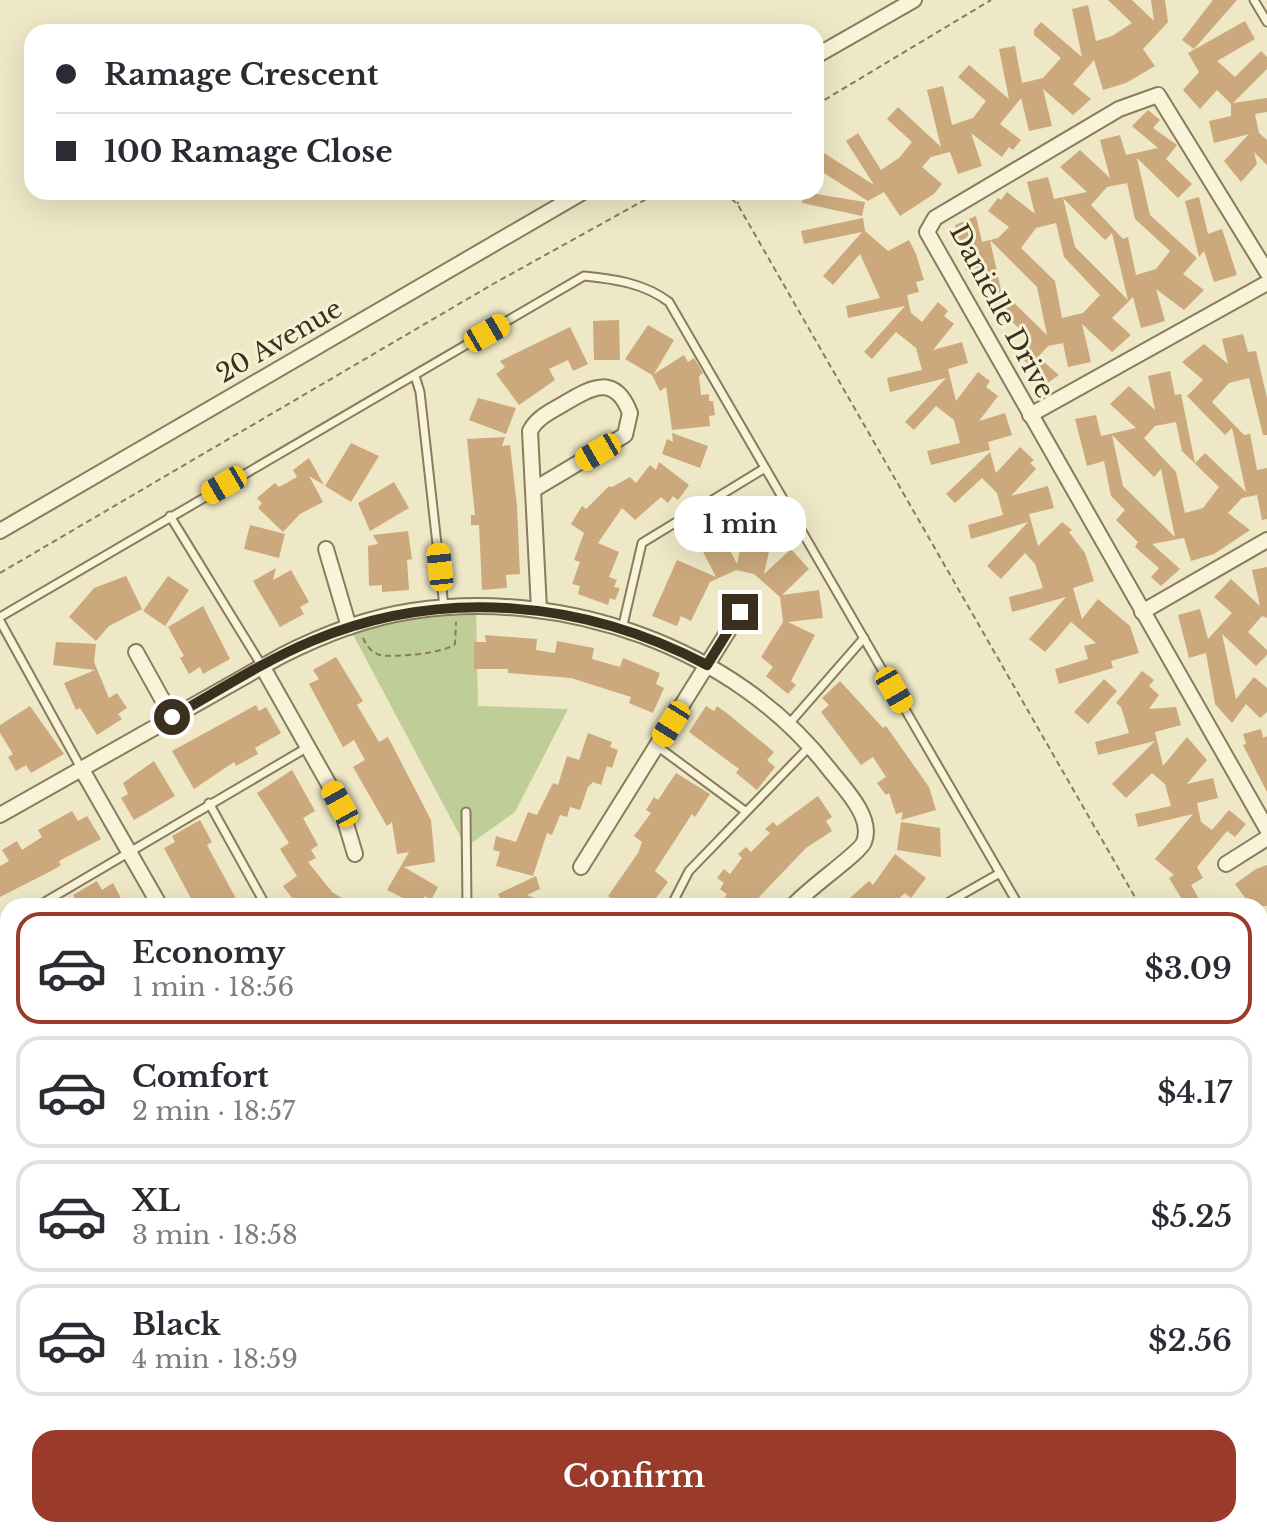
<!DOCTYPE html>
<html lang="en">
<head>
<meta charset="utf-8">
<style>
  :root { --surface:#fff; --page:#f2f2f3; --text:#2b2b33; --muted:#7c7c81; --line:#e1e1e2; --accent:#993a2b }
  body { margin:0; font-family:"Libre Baskerville",serif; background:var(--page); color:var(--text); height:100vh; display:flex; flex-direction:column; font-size:30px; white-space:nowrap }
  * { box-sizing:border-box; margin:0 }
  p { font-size:26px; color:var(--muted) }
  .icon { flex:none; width:44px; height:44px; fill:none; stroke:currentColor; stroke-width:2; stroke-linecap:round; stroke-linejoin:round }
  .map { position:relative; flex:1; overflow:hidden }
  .side { position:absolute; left:0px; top:898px; width:1268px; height:640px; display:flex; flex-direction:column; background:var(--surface); border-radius:24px 24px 0 0; box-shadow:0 8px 32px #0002 }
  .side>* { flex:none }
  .banner { position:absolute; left:24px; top:24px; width:800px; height:176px; border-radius:24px; box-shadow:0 8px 32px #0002; display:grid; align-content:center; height:176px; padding:0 32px; background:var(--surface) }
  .end { position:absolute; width:36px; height:36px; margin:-18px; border:10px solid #3a301f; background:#fff; box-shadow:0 0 0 4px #fff }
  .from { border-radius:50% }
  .bubble { position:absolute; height:56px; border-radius:24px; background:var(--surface); box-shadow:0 8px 32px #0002; font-size:26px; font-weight:600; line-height:56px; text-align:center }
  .car { position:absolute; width:24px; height:48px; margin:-24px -12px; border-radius:10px; box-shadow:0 0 6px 2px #0007; background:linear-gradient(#f5c518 24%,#345 0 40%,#f5c518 0 76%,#345 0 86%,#f5c518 0) }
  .banner b { display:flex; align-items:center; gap:28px; height:76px; font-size:30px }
  .banner b+b { border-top:2px solid var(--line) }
  .banner i { width:20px; height:20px; background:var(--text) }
  ul { padding:14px 0 0; list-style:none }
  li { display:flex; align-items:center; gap:24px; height:112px; margin:0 16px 12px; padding:0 16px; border:4px solid var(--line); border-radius:24px }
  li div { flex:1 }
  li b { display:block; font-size:30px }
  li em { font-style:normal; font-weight:600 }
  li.active { border-color:var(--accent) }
  li>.icon { width:72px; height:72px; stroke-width:1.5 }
  .button { display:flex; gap:16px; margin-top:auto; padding:16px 32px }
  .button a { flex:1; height:92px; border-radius:24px; background:var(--accent); color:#fff; font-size:32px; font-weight:600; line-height:92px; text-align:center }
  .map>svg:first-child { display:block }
</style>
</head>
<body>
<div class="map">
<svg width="1267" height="1538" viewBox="0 0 1267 1538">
  <rect width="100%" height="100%" fill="#eee8c6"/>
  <g fill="#bfcd99">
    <polygon points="476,607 478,706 568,709 515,812 466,847 349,627"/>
    <polygon points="490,1530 667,1530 666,1538 488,1538"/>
  </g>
  <g fill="#cca97c" fill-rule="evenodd">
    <polygon points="1108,0 1132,0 1154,21 1151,0 1165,0 1168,22 1143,49 1155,66 1126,83 1103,90 1094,60 1073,84 1091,99 1073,115 1043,89 1052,126 1029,131 1021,98 1000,124 1021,140 1013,150 1009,147 1002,157 971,133 982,166 958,174 950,152 931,157 922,167 942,184 934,194 900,216 884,192 868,201 816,168 816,148 874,185 846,141 858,133 881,170 899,158 912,142 887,119 898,107 941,147 927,90 943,86 952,125 973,118 986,101 958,77 969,65 1009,99 999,49 1015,46 1022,83 1043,78 1061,58 1034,35 1034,30 1041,22 1082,57 1072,9 1088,5 1096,41 1112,36 1132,23"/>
    <polygon points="1213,0 1237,0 1194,49 1182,40"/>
    <polygon points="1245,21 1255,39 1217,61 1235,77 1261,51 1267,57 1267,69 1233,103 1267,98 1267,112 1255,114 1259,133 1267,140 1267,165 1254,152 1257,164 1241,182 1224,161 1249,134 1214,143 1209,121 1231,116 1231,104 1217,90 1200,109 1183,90 1199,72 1188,53"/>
    <path d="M1148,110L1160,120L1153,128L1177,145L1166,159L1192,184L1178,198L1137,158L1150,215L1197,258L1183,274L1204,290L1184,310L1156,289L1165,321L1141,328L1133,297L1112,318L1131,335L1112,352L1082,324L1091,362L1068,367L1063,343L1048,346L1038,357L1059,375L1040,388L1029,378L1036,370L1014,352L1027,336L990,301L983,267L966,271L955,225L976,216L982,242L998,238L1009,227L988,211L998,198L1001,200L1007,192L1035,214L1027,182L1048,177L1054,199L1087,192L1060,167L1080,150L1110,178L1100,140L1120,135L1126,155L1158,148L1132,126ZM1127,183L1135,219L1170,251L1156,269L1136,275L1128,237L1123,239L1091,205L1107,187ZM1063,198L1105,240L1112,233L1128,300L1075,247ZM1056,223L1064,257L1100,295L1083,313L1062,318L1055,281L1021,248L1036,228ZM990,240L1037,287L1047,335L1001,290Z"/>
    <polygon points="804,192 865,202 862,216 802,203"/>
    <polygon points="1199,197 1208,234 1222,229 1237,275 1214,282 1204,251 1199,257 1185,201"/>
    <polygon points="863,218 865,231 888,251 909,240 916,254 924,280 916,282 919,292 907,295 911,313 922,322 938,302 948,311 944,316 954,324 933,350 962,342 968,363 948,369 956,401 978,372 990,381 986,387 998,396 979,421 1005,413 1012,435 988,442 990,450 931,465 927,451 960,443 954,420 936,406 914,430 905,422 946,378 890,392 887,378 922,370 916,348 896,332 872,359 864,352 905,306 848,318 846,306 880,298 860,254 833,285 823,276 862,232 804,244 801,231"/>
    <polygon points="619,320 620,360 594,360 593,321"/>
    <polygon points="648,325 674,340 654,374 684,355 688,362 694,358 703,373 699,376 701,395 709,394 709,401 713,401 715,415 709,416 710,426 672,430 666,387 660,391 652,375 625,359"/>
    <polygon points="570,327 588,364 573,371 568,360 549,369 555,380 519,405 496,374 505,367 500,361"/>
    <path d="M1243,334L1248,352L1256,351L1267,398V435H1263L1249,378L1229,383L1212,402L1244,435L1250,434L1257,470L1267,468V519L1262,520L1257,495L1242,498L1228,513L1250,530L1214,554L1191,561L1184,538L1152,544L1180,569L1161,586L1151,577L1159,568L1135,547L1138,542L1116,520L1125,510L1111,496L1104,461L1087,466L1075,419L1096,415L1101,436L1136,428L1110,404L1129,386L1155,410L1148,376L1170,371L1175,395L1181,394L1195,463L1205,453L1246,492L1232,428L1225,435L1187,396L1203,380L1182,362L1204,344L1228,364L1222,339ZM1176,422L1182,451L1219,487L1203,508L1185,513L1176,472L1144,438L1155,426ZM1112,435L1154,477L1161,469L1175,537L1123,486Z"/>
    <polygon points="478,398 516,408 506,434 469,420"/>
    <polygon points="672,433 708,446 700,468 662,454 667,439 673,442"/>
    <polygon points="505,437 502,446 510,445 517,506 520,574 506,575 507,588 482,590 479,525 471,525 471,515 475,515 467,439"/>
    <polygon points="351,443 379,456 351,502 325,486"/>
    <polygon points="1020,447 1034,460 1030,463 1036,469 1011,496 1048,486 1054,508 1029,514 1038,546 1062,522 1072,530 1069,532 1085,553 1094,581 1073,588 1082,619 1098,599 1130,626 1139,653 1111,661 1113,668 1059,684 1055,669 1088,659 1084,646 1096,643 1071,622 1045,652 1029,639 1066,597 1012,612 1009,597 1043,588 1035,564 1025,553 1001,579 987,566 1028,522 971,539 968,525 1003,515 997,493 982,478 955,503 946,494 990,452 996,473"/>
    <polygon points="309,458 324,485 309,476 323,502 300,514 283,532 258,508 262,503 257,498 275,483 279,487 297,477 293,470"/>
    <polygon points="659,462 689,485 678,500 673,496 668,503 661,497 635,520 622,508 598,543 619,552 609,577 617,580 614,587 620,588 615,600 610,598 608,605 578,594 580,586 572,584 580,562 574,560 584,533 571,524 582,506 586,509 609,486 612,487 630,477 636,483 650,465 656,470"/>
    <polygon points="394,482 409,508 370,531 358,503"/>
    <polygon points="250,525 285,534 279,558 244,549"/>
    <polygon points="719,529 737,564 743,536 755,539 756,534 772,538 764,574 791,549 809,569 782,595 819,590 823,618 788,622 815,635 791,681 796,685 788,694 766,676 773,667 761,657 783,622 780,597 754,574 736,570 710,582 691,621 681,616 677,626 652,616 677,560 716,577 697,540"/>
    <polygon points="408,531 412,559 407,560 409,590 382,592 382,585 369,586 368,546 378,544 373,535"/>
    <polygon points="1267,567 1267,618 1262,616 1248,632 1267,650 1267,655 1256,666 1222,634 1236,699 1254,677 1267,688 1267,712 1260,718 1246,704 1232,723 1215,704 1206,653 1189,658 1178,615 1200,609 1208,639 1232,613 1214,597 1231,579 1260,606 1252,570"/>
    <polygon points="276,568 273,580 291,570 309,602 300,607 304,614 280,627 253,581"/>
    <polygon points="126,576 142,609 109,626 96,641 69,617 94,588"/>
    <polygon points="168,576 189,590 165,626 143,611"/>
    <polygon points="203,606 230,659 203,674 200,667 189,674 180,658 184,656 168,627"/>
    <polygon points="485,635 537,639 536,650 555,653 557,641 594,648 592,659 620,667 623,658 660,673 656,684 664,688 653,713 629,703 631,697 571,678 508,673 508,669 474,669 474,642 486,642"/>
    <polygon points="56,642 96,644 94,662 109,698 117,693 127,708 118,714 122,719 97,735 80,708 76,710 64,683 95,670 53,665"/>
    <polygon points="336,657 363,701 357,705 379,742 388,737 431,820 435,862 404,867 438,887 431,900 425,896 419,906 387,890 409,852 397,854 392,822 387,826 353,767 365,760 354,740 343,747 309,684 319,679 313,670"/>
    <polygon points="1142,671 1154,680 1149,686 1159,695 1149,709 1176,707 1181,725 1155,732 1163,766 1187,737 1207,760 1187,784 1213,778 1218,798 1197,803 1201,822 1212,830 1229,810 1246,824 1235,837 1227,831 1197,867 1203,878 1191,885 1203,906 1186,906 1169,878 1174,875 1155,859 1193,814 1138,827 1135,814 1171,806 1165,784 1152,773 1126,798 1112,784 1155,741 1098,755 1095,742 1129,733 1121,707 1116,703"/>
    <polygon points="1104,679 1117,691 1088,724 1074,712"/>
    <polygon points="840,681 883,728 886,726 929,787 936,810 901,820 903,812 896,814 889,793 886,795 877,783 886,777 873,757 861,765 821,712 829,705 822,698"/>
    <polygon points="256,705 259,711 266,707 281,733 255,748 258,754 236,766 234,762 194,789 172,751"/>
    <polygon points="30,706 64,754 31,773 26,765 16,771 8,757 13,754 0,733 0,725"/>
    <polygon points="706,706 714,711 717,706 728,714 774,752 767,760 775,767 757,790 736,773 739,769 689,732"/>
    <polygon points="1261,729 1263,738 1267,736 1267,792 1243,745 1246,744 1243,734"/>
    <polygon points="588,733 612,742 610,747 618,750 612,768 607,766 601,785 593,782 588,787 580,810 570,807 567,817 560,815 552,835 547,833 533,876 496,866 500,852 493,850 496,836 516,842 528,812 537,815 553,783 558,785 567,756 579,760"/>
    <polygon points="154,761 175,796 134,820 121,798 128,794 123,783"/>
    <polygon points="292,770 315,811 303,818 318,845 311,850 316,858 308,862 332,892 355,906 298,906 283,886 297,876 280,849 289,843 257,793"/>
    <polygon points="676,773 710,794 695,817 692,814 655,871 668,882 650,906 622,906 608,896 638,853 642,842 634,836 651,813 646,810 654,797 658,800"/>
    <polygon points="818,796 832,817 826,821 832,831 806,848 760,896 755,906 719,906 727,894 720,889 724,883 717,878 724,869 730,874 742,858 738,854 746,847 751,852 770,833 765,829 773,822 777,826"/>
    <polygon points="72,811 78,821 87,816 101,839 59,861 61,865 51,871 0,897 0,866 9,861 2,850 17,841 22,850 42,837 38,830"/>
    <polygon points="200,820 212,842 207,845 240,906 195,906 164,848 175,842 172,836"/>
    <polygon points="901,822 940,828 941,857 897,850"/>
    <polygon points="895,854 926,878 911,898 905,893 890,906 841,906 869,881 873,885"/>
    <polygon points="1267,865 1267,906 1251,906 1235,884 1256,869"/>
    <polygon points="536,876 540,889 527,895 553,906 503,904 498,894"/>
    <polygon points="97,881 102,890 113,883 125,906 79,906 73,895"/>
  </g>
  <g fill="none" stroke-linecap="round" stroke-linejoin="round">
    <g stroke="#8a7b5b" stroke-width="11">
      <g id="service">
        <polyline points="1254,0 1267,22"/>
        <polyline points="415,376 420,392 444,607"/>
        <polyline points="170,516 262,666"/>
        <path d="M0,617L584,276C614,279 644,283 669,302L1019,906"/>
        <polyline points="0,621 81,768"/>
        <polyline points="622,629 642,543 765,468"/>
        <polyline points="788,725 864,638"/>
        <polyline points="657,746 745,811"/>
        <polyline points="209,803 266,906"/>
        <polyline points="466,812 467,906"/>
        <polyline points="38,906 308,747"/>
        <polyline points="671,906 689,871 810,746"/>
        <polyline points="942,906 1000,873"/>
        <polyline points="0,931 8,925"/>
        <polyline points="0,1178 8,1184"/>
        <polyline points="0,1211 8,1202"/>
        <polyline points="1260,1320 1267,1332"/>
        <polyline points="0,1504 8,1496"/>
        <polyline points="115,1530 143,1538"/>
        <polyline points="798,1530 799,1538"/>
        <polyline points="998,1530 1000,1538"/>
        <polyline points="300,1538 302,1530"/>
        <polyline points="1230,1538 1244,1530"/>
      </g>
    </g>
    <g stroke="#8a7b5b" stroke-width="18">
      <g id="minor">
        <polyline points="816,56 914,0"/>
        <polyline points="1267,272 1158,95 1119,109 935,218 927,232 1267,829"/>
        <polyline points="1030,415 1267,283"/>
        <path d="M533,490L625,435L630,413C615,374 592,387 565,403C552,411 537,417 530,431L539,609"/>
        <polyline points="0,531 583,192"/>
        <polyline points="326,549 349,627"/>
        <polyline points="1142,612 1267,540"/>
        <polyline points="136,652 172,717"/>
        <polyline points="262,666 340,804 355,854"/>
        <polyline points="81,768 160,906"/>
        <path d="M0,815L281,656C322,635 366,618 412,611C563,588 734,646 829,769C843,787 874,817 864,842C860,853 807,889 793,906"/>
        <polyline points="1226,864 1267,838"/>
        <polyline points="581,867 740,612"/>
        <polyline points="0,1010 8,1024"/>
        <polyline points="0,1309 8,1316"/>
        <polyline points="1260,1504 1267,1517"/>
        <polyline points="1092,1530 1092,1538"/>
        <polyline points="396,1538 399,1530"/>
      </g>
    </g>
    <g stroke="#8a7b5b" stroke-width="22">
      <g id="tertiary">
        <polyline points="1260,1010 1267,1007"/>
        <polyline points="1260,1036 1267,1031"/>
        <polyline points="1260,1165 1267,1177"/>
        <polyline points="1260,1212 1267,1224"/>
        <polyline points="0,1361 8,1351"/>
        <polyline points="899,1530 900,1538"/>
      </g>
    </g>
    <g stroke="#8a7b5b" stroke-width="2" stroke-dasharray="6 4" stroke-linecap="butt">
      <polyline points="816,105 991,0"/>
      <polyline points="724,192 738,205 1140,906"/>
      <polyline points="736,192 738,204"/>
      <polyline points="0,573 493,284 659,192"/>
      <path d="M363,638C366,645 372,653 380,655C393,658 446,653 455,644L456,622"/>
      <polyline points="1260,1118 1267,1130"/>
      <polyline points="581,1530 582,1538"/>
    </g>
    <use href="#service" stroke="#f9f4d9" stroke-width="7"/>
    <use href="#minor" stroke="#f9f4d9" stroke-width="14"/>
    <use href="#tertiary" stroke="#f9f4d9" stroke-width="18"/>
  </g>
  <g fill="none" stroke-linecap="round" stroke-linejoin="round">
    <path stroke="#3a301f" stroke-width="10" d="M172,717C218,691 264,661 312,641C441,587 584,600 707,665L740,612"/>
  </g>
  <g text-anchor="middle" stroke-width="6" stroke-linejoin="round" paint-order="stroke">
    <g font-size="26" fill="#3a301f" stroke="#f6f1d5">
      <text transform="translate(1002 311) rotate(62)" y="9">Danielle Drive</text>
      <text transform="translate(279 341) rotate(-30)" y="9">20 Avenue</text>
    </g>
  </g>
</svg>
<i class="end from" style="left:172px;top:717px"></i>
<i class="end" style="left:740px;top:612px"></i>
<div class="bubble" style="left:674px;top:496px;width:132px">1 min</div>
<i class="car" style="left:487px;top:333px;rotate:60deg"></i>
<i class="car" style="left:598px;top:452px;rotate:240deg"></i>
<i class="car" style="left:224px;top:485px;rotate:240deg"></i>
<i class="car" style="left:440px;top:567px;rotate:354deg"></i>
<i class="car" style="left:894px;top:690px;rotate:150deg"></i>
<i class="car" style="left:671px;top:724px;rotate:212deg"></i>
<i class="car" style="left:340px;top:804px;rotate:331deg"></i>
<div class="banner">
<b><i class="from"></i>Ramage Crescent</b>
<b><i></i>100 Ramage Close</b>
</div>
<section class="side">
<ul>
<li class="active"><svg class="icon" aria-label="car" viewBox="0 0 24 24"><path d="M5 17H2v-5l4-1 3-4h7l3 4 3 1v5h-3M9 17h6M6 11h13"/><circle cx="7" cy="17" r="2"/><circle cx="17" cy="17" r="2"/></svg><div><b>Economy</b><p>1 min · 18:56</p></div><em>$3.09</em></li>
<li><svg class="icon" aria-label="car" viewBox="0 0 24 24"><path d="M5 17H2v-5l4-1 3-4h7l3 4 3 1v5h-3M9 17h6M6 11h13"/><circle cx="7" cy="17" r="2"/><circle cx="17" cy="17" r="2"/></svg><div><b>Comfort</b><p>2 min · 18:57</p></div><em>$4.17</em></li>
<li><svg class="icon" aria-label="car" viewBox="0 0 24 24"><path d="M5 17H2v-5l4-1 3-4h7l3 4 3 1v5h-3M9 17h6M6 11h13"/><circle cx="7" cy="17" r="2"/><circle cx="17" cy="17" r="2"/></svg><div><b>XL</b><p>3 min · 18:58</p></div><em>$5.25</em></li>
<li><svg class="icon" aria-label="car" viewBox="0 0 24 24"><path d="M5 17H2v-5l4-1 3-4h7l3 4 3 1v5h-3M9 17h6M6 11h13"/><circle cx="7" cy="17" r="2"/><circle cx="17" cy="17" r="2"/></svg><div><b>Black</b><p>4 min · 18:59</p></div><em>$2.56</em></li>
</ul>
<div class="button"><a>Confirm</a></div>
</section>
</div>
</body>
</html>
